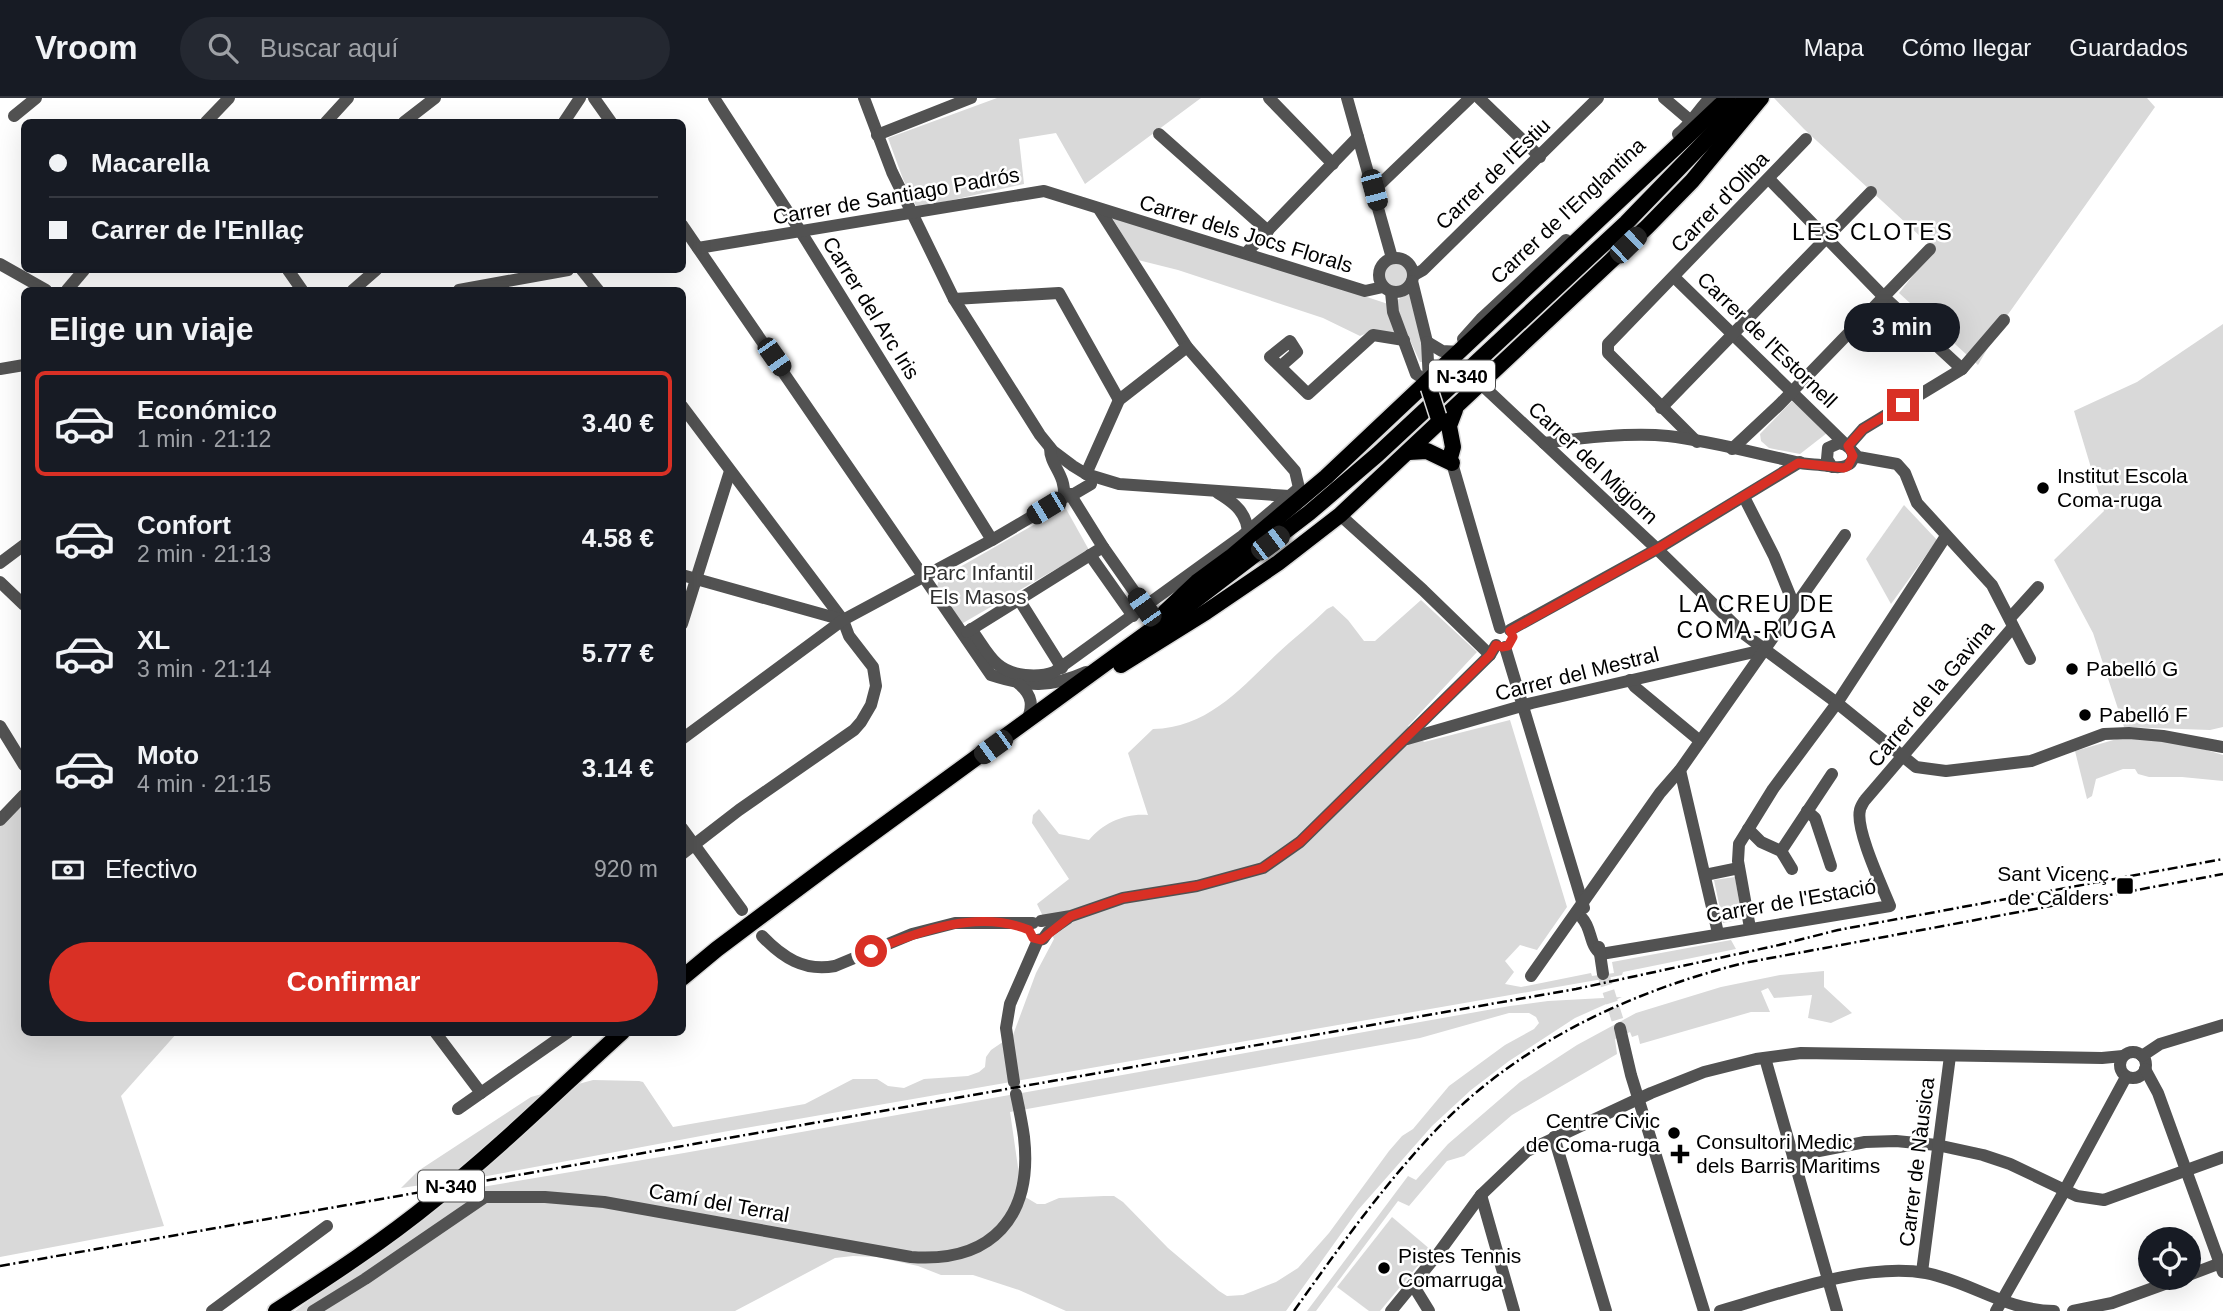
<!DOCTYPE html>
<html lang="es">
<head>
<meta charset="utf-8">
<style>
  :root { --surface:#171b24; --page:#242831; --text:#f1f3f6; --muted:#9ea1a6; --line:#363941; --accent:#d93025 }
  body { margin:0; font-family:Helvetica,sans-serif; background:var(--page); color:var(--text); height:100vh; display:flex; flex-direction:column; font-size:26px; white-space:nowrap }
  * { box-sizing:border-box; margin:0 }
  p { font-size:23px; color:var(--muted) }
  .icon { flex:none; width:38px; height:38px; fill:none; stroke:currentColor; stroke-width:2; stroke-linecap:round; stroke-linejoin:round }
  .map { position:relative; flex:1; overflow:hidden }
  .details { position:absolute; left:21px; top:189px; width:665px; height:749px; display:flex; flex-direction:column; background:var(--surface); border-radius:10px; box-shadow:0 7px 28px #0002 }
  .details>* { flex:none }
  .banner { position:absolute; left:21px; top:21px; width:665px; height:154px; border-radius:10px; box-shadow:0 7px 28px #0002; display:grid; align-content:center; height:154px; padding:0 28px; background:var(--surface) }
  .fabs { position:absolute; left:2138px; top:1129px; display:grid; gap:14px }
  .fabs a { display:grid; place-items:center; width:63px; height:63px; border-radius:50%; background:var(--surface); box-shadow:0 7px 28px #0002; font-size:35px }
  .end { position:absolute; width:32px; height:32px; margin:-16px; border:9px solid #d93025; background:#fff; box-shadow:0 0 0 4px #fff }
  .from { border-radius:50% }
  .bubble { position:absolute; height:49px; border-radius:24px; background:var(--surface); box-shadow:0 7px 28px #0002; font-size:23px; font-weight:600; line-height:49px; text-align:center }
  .car { position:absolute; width:21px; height:42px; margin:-21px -10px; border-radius:9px; box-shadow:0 0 5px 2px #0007; background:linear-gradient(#222 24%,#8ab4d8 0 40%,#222 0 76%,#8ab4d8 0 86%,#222 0) }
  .banner b { display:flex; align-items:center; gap:24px; height:66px; font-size:26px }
  .banner b+b { border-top:2px solid var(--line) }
  .banner i { width:18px; height:18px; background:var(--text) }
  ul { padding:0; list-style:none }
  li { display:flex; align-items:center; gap:21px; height:105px; margin:0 14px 10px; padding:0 14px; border:4px solid transparent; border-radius:10px }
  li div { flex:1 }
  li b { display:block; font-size:26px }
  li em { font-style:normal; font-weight:600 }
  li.active { border-color:var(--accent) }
  li>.icon { width:63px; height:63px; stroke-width:1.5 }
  h2 { padding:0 28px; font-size:32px; line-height:84px }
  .pay { display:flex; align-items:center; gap:18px; height:77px; padding:0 28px; font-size:26px }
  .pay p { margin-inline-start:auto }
  .cta { display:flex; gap:14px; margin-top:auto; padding:14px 28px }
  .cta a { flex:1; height:80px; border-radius:42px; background:var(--accent); color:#fff; font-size:28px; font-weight:600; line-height:80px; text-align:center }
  header { display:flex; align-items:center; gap:42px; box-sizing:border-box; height:98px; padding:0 35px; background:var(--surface); border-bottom:2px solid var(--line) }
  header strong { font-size:33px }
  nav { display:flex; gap:38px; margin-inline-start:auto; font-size:24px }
  .search { width:490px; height:63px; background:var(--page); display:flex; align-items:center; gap:18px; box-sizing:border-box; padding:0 24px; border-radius:38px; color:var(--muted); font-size:26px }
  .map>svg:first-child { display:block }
</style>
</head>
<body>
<header>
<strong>Vroom</strong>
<div class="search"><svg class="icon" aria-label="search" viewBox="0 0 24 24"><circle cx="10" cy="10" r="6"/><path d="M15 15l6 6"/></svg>Buscar aquí</div>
<nav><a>Mapa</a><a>Cómo llegar</a><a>Guardados</a></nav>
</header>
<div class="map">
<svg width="2223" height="1213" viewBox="0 0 2223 1213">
  <rect width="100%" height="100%" fill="#fff"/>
  <g fill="#d9d9d9" fill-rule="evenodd">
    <polygon points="997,0 1201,0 1085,86 1056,35 1019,41 1024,86 917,110 903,81 888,40"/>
    <polygon points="1774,0 2147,0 2155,9 2004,222 1978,267 1899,195 1934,151 1804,31"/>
    <polygon points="1108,113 1388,206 1397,237 1374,232 1360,238 1323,220 1178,172 1138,162"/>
    <circle cx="1396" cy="178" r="12"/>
    <polygon points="1408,196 1415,201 1424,264 1420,264 1403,227 1397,207 1397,202"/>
    <polygon points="2223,226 2223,629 2210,632 2124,629 2093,535 2054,462 2104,413 2074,313 2137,284"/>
    <polygon points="1792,303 1827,335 1800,356 1769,350 1761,343 1760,336"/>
    <polygon points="1904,407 1937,442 1891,506 1866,461"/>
    <polygon points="1065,409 1089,452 963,525 960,525 937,489 939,481"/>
    <path d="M1421,502L1477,554L1408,628L1424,644L1510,622L1567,809L1537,852L1520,847L1505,863L1514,874L1505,886L1521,889L1591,875L1592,878L1614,875L1612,864L1731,842L1736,851L1623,874L1622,877L1597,882L717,1035L471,1081L470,1091L684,1055L1510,908L1548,903L1622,899L1575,920L1509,963L1471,992L1432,1028L1358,1112L1286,1213H1066L1019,1192L973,1177H941L918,1168L877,1159L853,1158L835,1160L735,1213H295L447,1099L435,1085L401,1090L418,1073L531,999L593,982L639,983L643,984L673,1029L805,1006L853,981H877L888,988L904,990L924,981L968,978L979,974L985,969L986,959L991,952L1013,937L1036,875L1054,841L1037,806L1069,781L1032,725L1033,717L1039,711L1059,736L1089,742C1103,725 1125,715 1148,717L1128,655L1153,631C1208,630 1241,590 1278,555C1294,540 1311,527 1327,511L1333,508L1348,522L1364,543H1375ZM1509,915H1529L1536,919L1539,925L1534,931L1505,947L1449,988L1413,1031L1402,1038L1389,1053L1329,1135L1298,1170L1276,1184L1243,1197L1227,1198L1219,1193L1168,1150L1123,1104L1114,1098H1104L1059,1100L1045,1106H1037L1022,1097L1010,1014L1420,940Z"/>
    <polygon points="2124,639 2173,642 2223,657 2223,683 2182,679 2149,679 2138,676 2135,671 2123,671 2096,681 2092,698 2087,701 2075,653"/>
    <polygon points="24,705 24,934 177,935 121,998 164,1128 0,1159 0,721"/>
    <polygon points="1735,779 1742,821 1723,825 1714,782"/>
    <polygon points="1824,873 1824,889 1852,915 1831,925 1808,920 1812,897 1774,900 1768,890 1761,893 1770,914 1751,914 1640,946 1638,937 1632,939 1630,934 1615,941 1617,956 1512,1017 1464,1058 1447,1063 1409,1108 1398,1103 1316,1213 1307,1213 1408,1078 1416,1082 1448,1046 1520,984 1577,947 1636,915 1721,889 1780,877"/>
    <polygon points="1392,1119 1431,1152 1380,1213 1369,1213 1337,1189"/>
  </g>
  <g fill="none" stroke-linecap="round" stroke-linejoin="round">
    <polyline stroke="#d9d9d9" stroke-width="12" stroke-dasharray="12 6" stroke-linecap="butt" points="1603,876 1620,930"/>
    <g stroke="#dbdbdb" stroke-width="19">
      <g id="major">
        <polyline points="1409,354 1427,353 1452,365"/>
        <polyline points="1450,360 1453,349 1449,328 1455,312"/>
        <polyline points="1165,514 1197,484 1231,459 1326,379 1728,0"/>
        <polyline points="1121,567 1206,514 1278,465 1340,417 1647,129 1692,83 1761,0"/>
        <polyline points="682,880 717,851 836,762 1154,530 1189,507 1309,415 1378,356 1626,125 1747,0"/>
        <path d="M276,1213C330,1178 384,1143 434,1102C500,1050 559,991 622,934"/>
      </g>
    </g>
    <g stroke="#525252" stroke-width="12">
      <polyline points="594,0 611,24"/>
      <polyline points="714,0 801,134 992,442"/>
      <polyline points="864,0 892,74 954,201 1040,337 1053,353 1073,368 1086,376 1119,386 1289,398"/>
      <polyline points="1269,0 1333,66"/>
      <polyline points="1347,0 1392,160"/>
      <polyline points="1479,0 1540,59"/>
      <polyline points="1664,0 1691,23"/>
      <polyline points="14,18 36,0"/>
      <polyline points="206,24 229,0"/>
      <polyline points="326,24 348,0"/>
      <polyline points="404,24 435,0"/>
      <polyline points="564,24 580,0"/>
      <polyline points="1159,36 1268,133"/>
      <path d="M1678,36C1691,26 1698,12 1710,0"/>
      <polyline points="877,37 971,0"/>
      <polyline points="1769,81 1884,199 1962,271"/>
      <polyline points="1374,92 1470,0"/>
      <polyline points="1099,111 1187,249 1295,373 1299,390"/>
      <path d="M682,127L991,577C1028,589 1050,590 1086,574"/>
      <polyline points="698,150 1044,93 1365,193 1383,189"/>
      <polyline points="1246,155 1358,39"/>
      <circle cx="1396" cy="177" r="17"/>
      <polyline points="0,166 46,192"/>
      <polyline points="288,172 302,192"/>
      <polyline points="582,172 598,192"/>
      <polyline points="1414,177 1423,172 1598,0"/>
      <polyline points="1674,179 1844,345"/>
      <polyline points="1412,183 1427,244 1429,284"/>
      <polyline points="67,192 84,172"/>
      <polyline points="353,192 376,172"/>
      <polyline points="459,192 568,172"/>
      <polyline points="1391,194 1393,214 1416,276 1429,284"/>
      <polyline points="954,201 1059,195 1119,302"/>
      <polyline points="1463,241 1481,221 1566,142"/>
      <polyline points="1427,244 1442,253 1460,254"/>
      <polyline points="1281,268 1297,254 1290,243 1270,259 1308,296 1373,237 1404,242"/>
      <polyline points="0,271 24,267"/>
      <polyline points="1481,286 1657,451 1744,536 1837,605 1916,669 1946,673 2031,663 2104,636 2129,635 2163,638 2223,649"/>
      <polyline points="682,308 843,522 849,538 873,569 876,588 871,607 861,624 854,632 739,712 682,756"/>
      <polyline points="1661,310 1871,94"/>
      <polyline points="1697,344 1608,255 1608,246 1806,41"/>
      <path d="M1544,345C1582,340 1631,334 1668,338C1711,343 1754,355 1796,364C1806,367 1817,366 1828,368C1860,375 1859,348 1839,345L1828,350L1827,361L1832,369"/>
      <polyline points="1848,348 1863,331 1962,271 2004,222"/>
      <path d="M1050,350C1050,368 1066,376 1064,399"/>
      <polyline points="1732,351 1779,307 1930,151"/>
      <polyline points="1852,353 1858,359 1897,366 1905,375 1917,405 1992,487 2030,561"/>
      <polyline points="1452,365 1500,530"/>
      <polyline points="1086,376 1119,302 1187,249"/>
      <path d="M1218,395C1235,405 1248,416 1248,437"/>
      <polyline points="1070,396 1103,449 1145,509"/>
      <polyline points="1744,399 1774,458 1794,507"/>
      <polyline points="1340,417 1423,492 1490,557"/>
      <polyline points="1090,457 1133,518"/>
      <polyline points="0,465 24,447"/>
      <polyline points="682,477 843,522"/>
      <polyline points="0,484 24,507"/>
      <polyline points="1018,500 1062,570"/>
      <polyline points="2010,520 2038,489"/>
      <polyline points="682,526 730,373"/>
      <path d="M971,531C988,554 994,574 1025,577C1036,578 1044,578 1054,574L1242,438L1299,390"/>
      <polyline points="1510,532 1657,451 1800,364"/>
      <polyline points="967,534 1103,449"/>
      <polyline points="1505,549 1584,810"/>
      <polyline points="1630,582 1635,589 1700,643"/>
      <path d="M1019,586C1033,598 1033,607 1027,624"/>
      <polyline points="0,628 24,667"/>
      <polyline points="682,641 843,522 992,442 1070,396 1074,396 1091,386"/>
      <polyline points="1407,641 1532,605 1763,552"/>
      <polyline points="1680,672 1718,835"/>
      <polyline points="1807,713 1815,720 1831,768"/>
      <polyline points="0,722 24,697"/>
      <polyline points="682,730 742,812"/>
      <polyline points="1748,731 1761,744 1781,753 1792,771"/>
      <polyline points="1781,753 1832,676"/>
      <polyline points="1705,777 1739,770"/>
      <path d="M1582,820C1592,830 1589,848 1601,856L1890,808C1882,788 1855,731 1860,712C1860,710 1864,703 1865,702L2013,529"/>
      <polyline points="1041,823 1071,818 1123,800 1197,788 1263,770 1300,744 1490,557 1496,547"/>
      <polyline points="1750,830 1738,763 1739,746 1773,691 1837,605 1946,438"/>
      <path d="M762,838C782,859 804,874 835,868L912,836L955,825H1033"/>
      <polyline points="1038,842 1043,841 1048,834 1068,820"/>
      <polyline points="1599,849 1603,876"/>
      <polyline points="1531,878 1660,695 1680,672 1845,437"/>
      <polyline points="1620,930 1631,977 1704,1213"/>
      <polyline points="435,934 481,995"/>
      <circle cx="2133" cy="967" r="13"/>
      <polyline points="2142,958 2160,946 2223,927"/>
      <polyline points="1765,960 1837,1213"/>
      <polyline points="2145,971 2158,995 2223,1174"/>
      <polyline points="1014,984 1006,930 1010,906 1038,842"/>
      <polyline points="458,1011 568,934"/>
      <polyline points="1554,1039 1606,1213"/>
      <polyline points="1793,1058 1865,1044 1896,1043 1937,1047 1983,1057 2010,1066 2077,1098 2104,1102 2223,1059"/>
      <polyline points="1481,1097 1514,1213"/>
      <polyline points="1922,1174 1950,958"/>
      <polyline points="2189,1177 2223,1164"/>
      <polyline points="1413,1187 1429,1213"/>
      <polyline points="212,1213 327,1128"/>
      <path d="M313,1213L365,1181L485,1099H545L604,1104L911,1159C992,1165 1033,1119 1024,1039C1022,1024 1019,1010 1016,996"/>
      <polyline points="1391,1213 1437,1157 1481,1097 1527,1053 1651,995 1704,974 1756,961 1801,955 2102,960 2123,958"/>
      <path d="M1720,1213C1780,1196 1864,1164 1926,1175C1972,1184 2004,1212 2054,1213"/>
      <polyline points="1996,1213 2061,1099 2126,979"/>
      <polyline points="2073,1213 2112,1205 2181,1180"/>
    </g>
    <use href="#major" stroke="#000" stroke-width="16"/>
    <g stroke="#000" stroke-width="2.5" stroke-dasharray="10 3.5 2 3.5" stroke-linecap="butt">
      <polyline points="0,1168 1576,891 1779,847 1838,832 2223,761"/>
      <path d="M1294,1213C1338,1151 1382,1089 1435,1033C1518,946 1628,894 1744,865L2223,776"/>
    </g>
    <g stroke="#dbdbdb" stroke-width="19" stroke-linecap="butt">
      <polyline id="major-bridge" points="1429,290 1438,318"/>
    </g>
    <use href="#major-bridge" stroke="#000" stroke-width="16"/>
  </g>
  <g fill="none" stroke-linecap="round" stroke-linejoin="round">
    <path stroke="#d93025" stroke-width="9" d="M871,853C920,833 978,811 1029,832L1033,840L1041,842L1071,818L1123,800L1197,788L1263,770L1300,744L1490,557L1496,547L1502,549L1508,548L1513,539L1510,533L1657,451L1798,365L1844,370L1848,368L1853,358L1848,348L1863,331L1903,307"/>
  </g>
  <g fill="#000" stroke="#fff" stroke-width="2.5">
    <circle cx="2043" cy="390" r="7"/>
    <circle cx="2072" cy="571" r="7"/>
    <circle cx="2085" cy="617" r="7"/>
    <rect x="2116" y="779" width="18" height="18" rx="3.5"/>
    <circle cx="1674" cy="1035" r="7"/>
    <path d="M1676.5 1045.5h7v7h7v7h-7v7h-7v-7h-7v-7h7z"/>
    <circle cx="1384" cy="1170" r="7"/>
  </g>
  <g text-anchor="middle" stroke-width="5" stroke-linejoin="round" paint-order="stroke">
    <g fill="#fff" stroke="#4c4c4c" stroke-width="2">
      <rect x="1429" y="262.5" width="66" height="31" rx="5"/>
      <rect x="418" y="1072.5" width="66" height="31" rx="5"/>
    </g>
    <g font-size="19" font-weight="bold" fill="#000">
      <text x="1462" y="285">N-340</text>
      <text x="451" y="1095">N-340</text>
    </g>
    <g font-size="21" fill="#000" stroke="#fff">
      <text transform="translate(1493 76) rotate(-44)" y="7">Carrer de l'Estiu</text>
      <text transform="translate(896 98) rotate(-10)" y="7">Carrer de Santiago Padrós</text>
      <text transform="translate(1720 104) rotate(-46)" y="7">Carrer d'Oliba</text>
      <text transform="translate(1568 113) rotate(-43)" y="7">Carrer de l'Englantina</text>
      <text transform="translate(1246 136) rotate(17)" y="7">Carrer dels Jocs Florals</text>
      <text transform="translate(871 210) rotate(58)" y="7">Carrer del Arc Iris</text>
      <text transform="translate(1767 242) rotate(44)" y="7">Carrer de l'Estornell</text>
      <text transform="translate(1593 365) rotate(43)" y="7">Carrer del Migjorn</text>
      <text transform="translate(1577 576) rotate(-14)" y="7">Carrer del Mestral</text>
      <text transform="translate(1931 596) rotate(-50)" y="7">Carrer de la Gavina</text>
      <text transform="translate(1791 803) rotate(-10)" y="7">Carrer de l'Estació</text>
      <text transform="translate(1917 1064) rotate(-83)" y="7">Carrer de Nàusica</text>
      <text transform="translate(719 1105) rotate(10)" y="7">Camí del Terral</text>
    </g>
    <g font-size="21" fill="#000" stroke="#fff" text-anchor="start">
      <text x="2057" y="385">Institut Escola<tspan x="2057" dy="24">Coma-ruga</tspan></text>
      <text x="2086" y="578">Pabelló G</text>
      <text x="2099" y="624">Pabelló F</text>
      <text x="2109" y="783" text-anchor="end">Sant Vicenç<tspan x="2109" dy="24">de Calders</tspan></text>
      <text x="1660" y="1030" text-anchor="end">Centre Civic<tspan x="1660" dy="24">de Coma-ruga</tspan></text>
      <text x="1696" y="1051">Consultori Medic<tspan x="1696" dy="24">dels Barris Maritims</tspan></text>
      <text x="1398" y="1165">Pistes Tennis<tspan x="1398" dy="24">Comarruga</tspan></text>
    </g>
    <g font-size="21" fill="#303030" stroke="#fff">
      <text x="978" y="482">Parc Infantil<tspan x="978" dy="24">Els Masos</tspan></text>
    </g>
    <g font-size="23" letter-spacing="2" fill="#000" stroke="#fff">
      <text x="1873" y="142">LES CLOTES</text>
      <text x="1757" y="514">LA CREU DE<tspan x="1757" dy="26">COMA-RUGA</tspan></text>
    </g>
  </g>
</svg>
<div class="fabs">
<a><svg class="icon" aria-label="locate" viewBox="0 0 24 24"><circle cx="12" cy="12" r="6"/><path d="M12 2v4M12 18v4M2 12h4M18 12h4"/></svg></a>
</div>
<i class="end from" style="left:871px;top:853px"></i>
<i class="end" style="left:1903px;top:307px"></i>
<div class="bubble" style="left:1844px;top:205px;width:116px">3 min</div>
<i class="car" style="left:1374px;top:92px;rotate:165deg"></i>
<i class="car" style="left:1628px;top:147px;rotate:46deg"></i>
<i class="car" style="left:774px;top:259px;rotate:145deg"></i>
<i class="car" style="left:1046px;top:410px;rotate:239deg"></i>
<i class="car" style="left:1270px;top:445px;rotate:53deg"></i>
<i class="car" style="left:1144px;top:509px;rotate:325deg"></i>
<i class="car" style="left:993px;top:649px;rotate:234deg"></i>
<div class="banner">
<b><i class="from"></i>Macarella</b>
<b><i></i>Carrer de l'Enllaç</b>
</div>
<section class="details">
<h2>Elige un viaje</h2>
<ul>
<li class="active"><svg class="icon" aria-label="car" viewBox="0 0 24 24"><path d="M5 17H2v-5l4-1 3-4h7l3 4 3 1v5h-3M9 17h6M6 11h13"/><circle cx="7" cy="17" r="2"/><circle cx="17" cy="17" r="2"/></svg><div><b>Económico</b><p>1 min · 21:12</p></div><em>3.40 €</em></li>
<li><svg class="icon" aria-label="car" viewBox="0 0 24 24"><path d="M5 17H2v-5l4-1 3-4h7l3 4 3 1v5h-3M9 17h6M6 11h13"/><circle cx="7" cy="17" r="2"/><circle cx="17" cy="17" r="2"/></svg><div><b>Confort</b><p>2 min · 21:13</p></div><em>4.58 €</em></li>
<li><svg class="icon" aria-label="car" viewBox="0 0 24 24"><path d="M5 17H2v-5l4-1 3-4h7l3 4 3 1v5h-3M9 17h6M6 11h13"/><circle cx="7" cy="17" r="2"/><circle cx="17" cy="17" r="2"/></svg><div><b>XL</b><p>3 min · 21:14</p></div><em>5.77 €</em></li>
<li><svg class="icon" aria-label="car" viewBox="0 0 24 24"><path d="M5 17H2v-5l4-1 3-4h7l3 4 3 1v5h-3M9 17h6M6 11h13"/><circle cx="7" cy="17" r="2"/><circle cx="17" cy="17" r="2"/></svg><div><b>Moto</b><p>4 min · 21:15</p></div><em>3.14 €</em></li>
</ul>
<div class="pay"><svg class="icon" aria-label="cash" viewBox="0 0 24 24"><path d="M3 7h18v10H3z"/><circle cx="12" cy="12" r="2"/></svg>Efectivo<p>920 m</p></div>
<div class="cta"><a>Confirmar</a></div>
</section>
</div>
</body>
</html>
